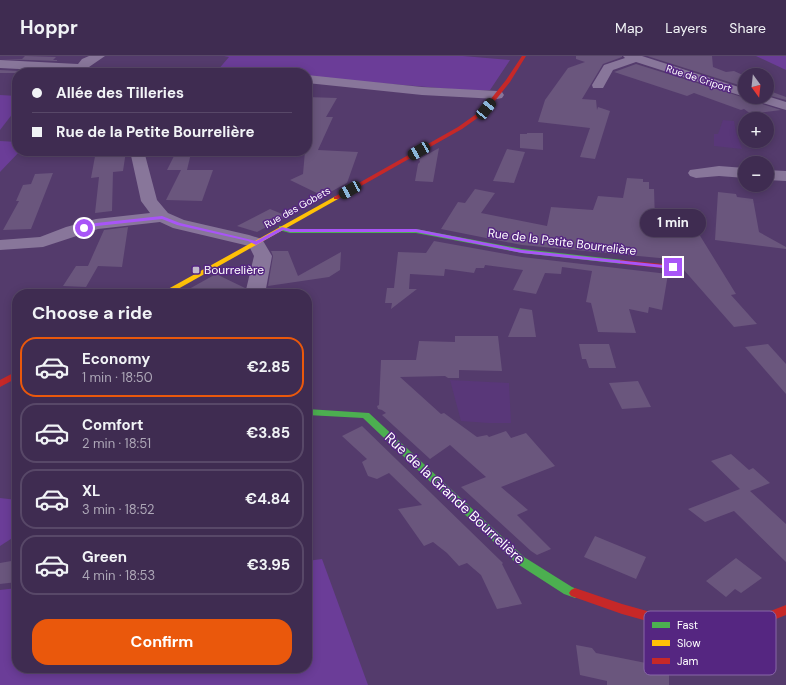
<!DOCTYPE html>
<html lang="en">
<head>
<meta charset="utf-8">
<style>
  :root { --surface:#3f2c51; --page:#463458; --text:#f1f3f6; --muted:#ada7b7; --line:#584868; --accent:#ea580c }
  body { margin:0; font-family:"DM Sans",sans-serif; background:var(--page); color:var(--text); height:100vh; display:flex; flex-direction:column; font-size:15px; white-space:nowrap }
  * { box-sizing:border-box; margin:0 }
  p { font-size:13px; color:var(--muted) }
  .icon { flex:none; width:22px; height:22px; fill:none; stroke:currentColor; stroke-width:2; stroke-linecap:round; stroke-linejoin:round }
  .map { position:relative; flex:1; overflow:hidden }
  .drawer { position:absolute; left:12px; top:233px; width:300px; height:384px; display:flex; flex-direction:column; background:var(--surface); border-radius:16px; box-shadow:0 2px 10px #0003,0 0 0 1px var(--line) }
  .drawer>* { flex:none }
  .guide { position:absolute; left:12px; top:12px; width:300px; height:88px; border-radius:16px; box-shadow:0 2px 10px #0003,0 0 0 1px var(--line); display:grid; align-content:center; height:88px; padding:0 20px; background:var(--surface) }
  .needle { width:26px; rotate:165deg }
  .tools { position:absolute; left:738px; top:12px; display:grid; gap:8px }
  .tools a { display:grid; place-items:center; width:36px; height:36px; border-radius:50%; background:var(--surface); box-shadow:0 2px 10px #0003,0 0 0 1px var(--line); font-size:20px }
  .end { position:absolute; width:18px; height:18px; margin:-9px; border:5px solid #a855f7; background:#fff; box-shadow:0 0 0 2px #fff }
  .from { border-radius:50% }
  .bubble { position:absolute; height:28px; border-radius:14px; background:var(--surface); box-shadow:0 2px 10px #0003,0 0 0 1px var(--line); font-size:13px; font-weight:700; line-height:28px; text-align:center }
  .car { position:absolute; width:12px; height:24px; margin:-12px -6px; border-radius:5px; box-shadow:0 0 3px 1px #0007; background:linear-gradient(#222 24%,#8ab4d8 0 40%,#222 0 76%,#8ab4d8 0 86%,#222 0) }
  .guide b { display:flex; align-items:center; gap:14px; height:38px; font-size:15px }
  .guide b+b { border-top:1px solid var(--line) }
  .guide i { width:10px; height:10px; background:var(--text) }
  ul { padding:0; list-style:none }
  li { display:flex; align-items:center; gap:12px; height:60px; margin:0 8px 6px; padding:0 12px; border:2px solid var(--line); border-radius:16px }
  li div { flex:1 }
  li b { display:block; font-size:15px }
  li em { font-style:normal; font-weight:700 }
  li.selected { border-color:var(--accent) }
  li>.icon { width:36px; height:36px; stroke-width:1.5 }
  h2 { padding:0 20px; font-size:18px; line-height:48px }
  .action { display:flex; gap:8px; margin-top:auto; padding:8px 20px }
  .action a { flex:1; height:46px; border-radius:16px; background:var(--accent); color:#fff; font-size:16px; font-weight:700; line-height:46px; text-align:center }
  header { display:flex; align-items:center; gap:24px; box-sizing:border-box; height:56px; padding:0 20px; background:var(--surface); border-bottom:1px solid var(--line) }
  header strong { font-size:19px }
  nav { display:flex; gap:22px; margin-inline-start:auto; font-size:14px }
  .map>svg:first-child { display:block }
</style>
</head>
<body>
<header>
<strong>Hoppr</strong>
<nav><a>Map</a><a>Layers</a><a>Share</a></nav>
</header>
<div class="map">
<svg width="786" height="629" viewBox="0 0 786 629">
  <rect width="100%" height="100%" fill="#543b6c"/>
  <g fill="#6b3d98">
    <polygon points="224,0 463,0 510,4 490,34 475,35 307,21 307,17 217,15 229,1"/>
    <polygon points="756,0 786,0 786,14"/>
    <polygon points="0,39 17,40 17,52 0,74"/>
    <polygon points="0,85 17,86 17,95 20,95 0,116"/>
    <polygon points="0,442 17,444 17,479 0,490"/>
    <polygon points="322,503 368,629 0,629 0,534 17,532 17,612 307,612 307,505"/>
  </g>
  <g fill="#593779">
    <polygon points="723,64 734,65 736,77 742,93 714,90 714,78 718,78"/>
    <polygon points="450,324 509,327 511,367 489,367 461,365"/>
  </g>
  <g fill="#6a567d">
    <polygon points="25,0 56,1 53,4 57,4 57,5 0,3 22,3"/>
    <polygon points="576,0 622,0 622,1 603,8 582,43 596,44 597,54 598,51 610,55 595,103 580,101 590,72 538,66 545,44 568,12 585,6 576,3"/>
    <polygon points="647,0 712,0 713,11 726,16 734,15 745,20 745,31"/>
    <polygon points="636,8 745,42 750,41 753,45 781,54 751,58 744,53 741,54 694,37 687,40 614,16"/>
    <polygon points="0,14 57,17 0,17"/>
    <polygon points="767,34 786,41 786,44 767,39"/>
    <polygon points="307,41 337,42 326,61 333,61 318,94 358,96 347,127 323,140 290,124 303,118 305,95 307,95"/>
    <polygon points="527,77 543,77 543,94 520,92 520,78 527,78"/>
    <polygon points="439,92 433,126 415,125 418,108 420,106 419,103"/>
    <polygon points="507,93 525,96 514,127 493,125"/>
    <polygon points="96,95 126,95 123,115 113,116 112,155 95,157 99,121 91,122"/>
    <polygon points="191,97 187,114 167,114 175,98"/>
    <polygon points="181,114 213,114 202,145 166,144"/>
    <polygon points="53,117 31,173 3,174 19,145 16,145 23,129 31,128 35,118"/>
    <polygon points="627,122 643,123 643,126 649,126 649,133 654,133 655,165 694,170 736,238 731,239 757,268 734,271 683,213 681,206 675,204 670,199 670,203 522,189 441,173 458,146 465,147 475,133 495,137 481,157 547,170 551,151 593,154 598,140 623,142"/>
    <polygon points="718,136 736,138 737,141 753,143 759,176 786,191 786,193 715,184"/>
    <polygon points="270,153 287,160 257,176 237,170"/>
    <polygon points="128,171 122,211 98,210 86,231 63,230 76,210 88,210 104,174"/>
    <polygon points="434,185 522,201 668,218 662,254 649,251 648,257 629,253 636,277 598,276 591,247 586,246 592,215 562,211 561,218 545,217 536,238 513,234 523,214 485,209 484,212 476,212 474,217 445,213 444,220 410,218 409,233 417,233 391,253 392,247 385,247 387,232 394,232 398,196 426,197"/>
    <polygon points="271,195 288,195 298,220 341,196 340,214 329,221 268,230 273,200"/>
    <polygon points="216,218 245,232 244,234 218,238 180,238"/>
    <polygon points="520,252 532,254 536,281 508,281"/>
    <polygon points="455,280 498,280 502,315 459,314 459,322 448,322 445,320 400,321 441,358 444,357 477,381 487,379 489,381 506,375 511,382 526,377 555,410 501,431 528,454 517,459 551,493 537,499 531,495 461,431 486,421 450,389 430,403 382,359 386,357 382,354 378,353 377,350 379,349 381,304 416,304 419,285 455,286"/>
    <polygon points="579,288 609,288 616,312 589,312 586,303 582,303"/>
    <polygon points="768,288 786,308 786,338 745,291"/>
    <polygon points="638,325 651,351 622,353 609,327"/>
    <polygon points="362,370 503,507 502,508 522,548 497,553 481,519 467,507 459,510 447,497 433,486 424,490 398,453 422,449 389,417 377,423 368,420 362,406 367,403 342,380"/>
    <polygon points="731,398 749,414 753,412 770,427 750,435 786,468 786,506 734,455 705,466 688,453 740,433 711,405"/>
    <polygon points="595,480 646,501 636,523 584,501"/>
    <polygon points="736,502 762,522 741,537 735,533 726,541 706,525"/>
    <polygon points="17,504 17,526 0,528 0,507"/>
    <polygon points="576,589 592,592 596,597 656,609 656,610 666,613 669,616 669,629 607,629 607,625 580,619"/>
  </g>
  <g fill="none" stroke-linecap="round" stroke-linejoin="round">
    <g fill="#88769a" fill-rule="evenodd">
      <polygon points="89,0 105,0 89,11 95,17 0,12 0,4 78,8 82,3"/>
      <polygon points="623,0 642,0 745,33 745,41 636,6 613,14 603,32 593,32 592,29 604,9 625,2"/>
      <polygon points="307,19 422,31 497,35 502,36 504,39 502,42 497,43 422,39 307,27"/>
      <polygon points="767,40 786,46 786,54 753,44 751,41 767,41"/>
      <polygon points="130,95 144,95 157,144 168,157 184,164 249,179 262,183 272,200 265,238 245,238 254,200 249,190 173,172 160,166 98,173 43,191 0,194 0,184 40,181 66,171 96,163 150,157 141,145"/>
      <polygon points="719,110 745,112 745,122 719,120 696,122 690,120 688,117 690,114"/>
      <polygon points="767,114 786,115 786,125 767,124"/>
    </g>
    <g fill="#4caf50" fill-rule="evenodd">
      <polygon points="279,170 282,170 291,173 416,173 522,193 623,204 627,206 623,208 522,197 416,177 290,177 279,174"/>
      <polygon points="307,353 369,357 524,501 572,531 579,534 581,537 579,540 575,542 564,538 516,507 363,362 307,359"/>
    </g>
    <polygon fill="#ffc107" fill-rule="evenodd" points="336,140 339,142 338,143 169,238 159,238"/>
    <g fill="#c62828" fill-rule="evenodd">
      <polygon points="522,0 526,0 510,26 486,56 462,73 338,143 334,143 334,141 458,71 482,54 506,24"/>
      <polygon points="620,204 673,209 677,211 673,213 623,208 620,208"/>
      <polygon points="17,315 17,322 0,331 0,324"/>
      <polygon points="575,532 622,548 672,562 718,565 755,561 786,549 786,559 756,571 718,575 672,572 622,558 571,540 569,537 571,534"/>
    </g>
  </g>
  <polygon fill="#a855f7" points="162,160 180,167 256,185 282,171 290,173 416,173 522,194 673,210 675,211 673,213 522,197 416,176 290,176 283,174 256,189 248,185 177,169 162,163 97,170 84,173 81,172 96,167"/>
  <rect fill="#c3bacc" stroke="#552681" stroke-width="1.5" x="192" y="210" width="8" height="8" rx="2"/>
  <g text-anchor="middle" stroke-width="3" stroke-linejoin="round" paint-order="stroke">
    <g font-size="10" fill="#fff" stroke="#552681">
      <text transform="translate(699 22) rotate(18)" y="4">Rue de Criport</text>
      <text transform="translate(297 151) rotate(-29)" y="4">Rue des Gobets</text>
    </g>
    <g font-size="12" fill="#fff" stroke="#552681">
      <text transform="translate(562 186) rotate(7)" y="4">Rue de la Petite Bourrelière</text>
    </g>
    <g font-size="12" fill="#fff" stroke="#552681" text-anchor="start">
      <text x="204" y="218">Bourrelière</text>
    </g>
    <g font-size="14" fill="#fff" stroke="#552681">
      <text transform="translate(455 442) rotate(43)" y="5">Rue de la Grande Bourrelière</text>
    </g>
  </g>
  <rect x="644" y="555" width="132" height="64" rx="6" fill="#552681" stroke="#8867a7" stroke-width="1"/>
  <rect x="652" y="566" width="18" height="6" fill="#4caf50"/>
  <rect x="652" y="584" width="18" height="6" fill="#ffc107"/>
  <rect x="652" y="602" width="18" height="6" fill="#c62828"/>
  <g font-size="11" fill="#fff">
    <text x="677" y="573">Fast</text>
    <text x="677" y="591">Slow</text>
    <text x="677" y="609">Jam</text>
  </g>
</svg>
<div class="tools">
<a><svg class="needle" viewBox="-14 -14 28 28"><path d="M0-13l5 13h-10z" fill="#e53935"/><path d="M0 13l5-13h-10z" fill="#ada7b7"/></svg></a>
<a>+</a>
<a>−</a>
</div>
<i class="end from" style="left:84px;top:172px"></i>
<i class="end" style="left:673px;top:211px"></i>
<div class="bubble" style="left:640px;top:153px;width:66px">1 min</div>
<i class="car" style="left:486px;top:53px;rotate:39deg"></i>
<i class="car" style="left:419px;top:95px;rotate:240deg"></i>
<i class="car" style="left:350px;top:134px;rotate:241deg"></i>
<div class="guide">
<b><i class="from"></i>Allée des Tilleries</b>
<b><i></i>Rue de la Petite Bourrelière</b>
</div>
<section class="drawer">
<h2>Choose a ride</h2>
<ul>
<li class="selected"><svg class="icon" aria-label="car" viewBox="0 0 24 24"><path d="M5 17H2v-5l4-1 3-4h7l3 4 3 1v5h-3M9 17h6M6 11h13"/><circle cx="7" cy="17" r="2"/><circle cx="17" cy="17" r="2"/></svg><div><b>Economy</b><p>1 min · 18:50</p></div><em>€2.85</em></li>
<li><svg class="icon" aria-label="car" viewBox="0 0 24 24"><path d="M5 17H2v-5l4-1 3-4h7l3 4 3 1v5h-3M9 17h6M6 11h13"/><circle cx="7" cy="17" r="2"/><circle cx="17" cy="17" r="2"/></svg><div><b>Comfort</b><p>2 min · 18:51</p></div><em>€3.85</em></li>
<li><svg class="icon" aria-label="car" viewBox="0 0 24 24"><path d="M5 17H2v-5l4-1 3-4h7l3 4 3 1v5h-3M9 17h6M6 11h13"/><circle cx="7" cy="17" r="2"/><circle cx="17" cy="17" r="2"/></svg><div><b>XL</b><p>3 min · 18:52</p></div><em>€4.84</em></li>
<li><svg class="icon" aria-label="car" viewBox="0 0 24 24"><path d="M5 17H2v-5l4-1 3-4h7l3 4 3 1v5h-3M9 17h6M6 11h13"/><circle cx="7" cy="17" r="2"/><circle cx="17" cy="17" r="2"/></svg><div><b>Green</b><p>4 min · 18:53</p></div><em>€3.95</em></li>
</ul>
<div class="action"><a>Confirm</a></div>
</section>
</div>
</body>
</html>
